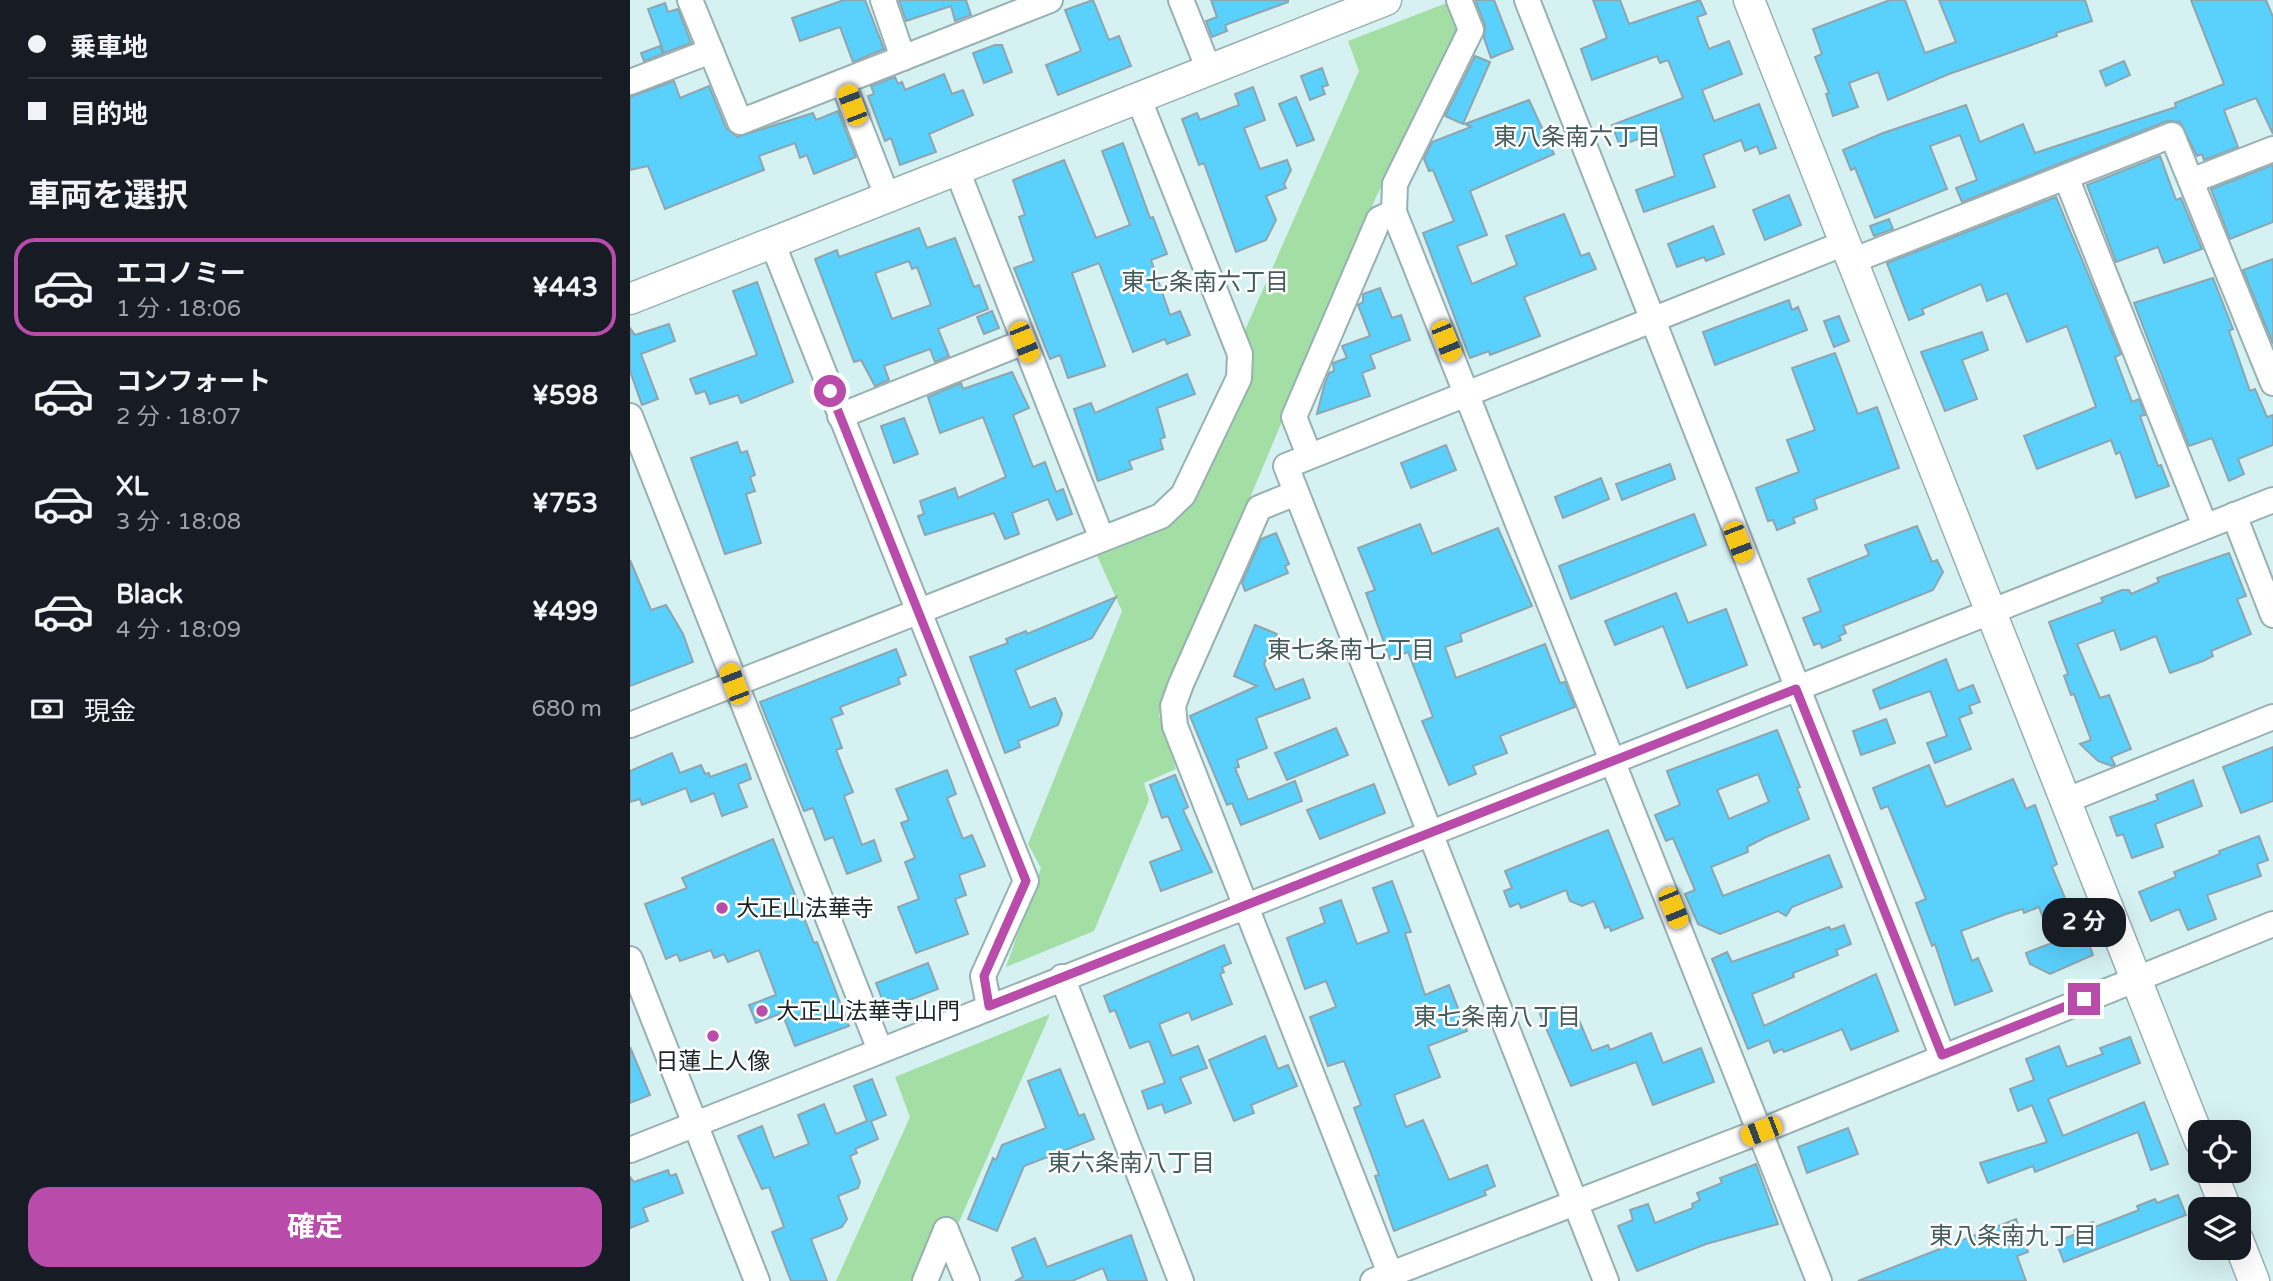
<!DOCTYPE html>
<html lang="ja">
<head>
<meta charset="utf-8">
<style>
  :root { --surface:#171b24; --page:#20242c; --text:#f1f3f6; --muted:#9ea1a6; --line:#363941; --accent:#b94baa }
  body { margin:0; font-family:"Varela Round","Noto Sans JP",sans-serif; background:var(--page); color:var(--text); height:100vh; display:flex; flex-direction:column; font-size:26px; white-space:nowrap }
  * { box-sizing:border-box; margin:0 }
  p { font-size:23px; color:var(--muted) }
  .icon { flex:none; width:38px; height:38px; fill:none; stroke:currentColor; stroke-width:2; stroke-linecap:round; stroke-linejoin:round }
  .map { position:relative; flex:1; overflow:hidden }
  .panel { display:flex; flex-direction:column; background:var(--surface); width:630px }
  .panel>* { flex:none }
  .guide { display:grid; align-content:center; height:154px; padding:0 28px; background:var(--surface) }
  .fabs { position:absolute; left:1558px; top:1120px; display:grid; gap:14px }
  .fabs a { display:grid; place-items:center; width:63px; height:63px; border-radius:14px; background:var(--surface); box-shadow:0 7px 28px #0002; font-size:35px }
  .end { position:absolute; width:32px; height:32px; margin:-16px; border:9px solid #b94baa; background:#fff; box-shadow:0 0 0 4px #fff }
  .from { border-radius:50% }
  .bubble { position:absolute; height:49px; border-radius:21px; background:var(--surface); box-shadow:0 7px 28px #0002; font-size:23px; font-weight:700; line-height:49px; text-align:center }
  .car { position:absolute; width:21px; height:42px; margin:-21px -10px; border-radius:9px; box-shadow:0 0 5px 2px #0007; background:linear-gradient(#f5c518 24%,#345 0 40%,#f5c518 0 76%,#345 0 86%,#f5c518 0) }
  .guide b { display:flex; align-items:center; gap:24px; height:66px; font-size:26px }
  .guide b+b { border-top:2px solid var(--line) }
  .guide i { width:18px; height:18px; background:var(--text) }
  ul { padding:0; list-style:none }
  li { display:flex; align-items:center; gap:21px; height:98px; margin:0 14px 10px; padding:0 14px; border:4px solid transparent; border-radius:21px }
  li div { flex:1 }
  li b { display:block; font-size:26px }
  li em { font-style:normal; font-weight:700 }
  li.on { border-color:var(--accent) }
  li>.icon { width:63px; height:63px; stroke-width:1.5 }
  h2 { padding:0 28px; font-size:32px; line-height:84px }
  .pay { display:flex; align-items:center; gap:18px; height:77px; padding:0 28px; font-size:26px }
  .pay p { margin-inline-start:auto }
  .cta { display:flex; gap:14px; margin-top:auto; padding:14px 28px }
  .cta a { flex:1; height:80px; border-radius:21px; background:var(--accent); color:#fff; font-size:28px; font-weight:700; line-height:80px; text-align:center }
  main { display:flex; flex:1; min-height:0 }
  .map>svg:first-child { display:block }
</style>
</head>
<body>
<main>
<section class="panel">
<div class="guide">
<b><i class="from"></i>乗車地</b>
<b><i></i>目的地</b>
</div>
<h2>車両を選択</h2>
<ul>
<li class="on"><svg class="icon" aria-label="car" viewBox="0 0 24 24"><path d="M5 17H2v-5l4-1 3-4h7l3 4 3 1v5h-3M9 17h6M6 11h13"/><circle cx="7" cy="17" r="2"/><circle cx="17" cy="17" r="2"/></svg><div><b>エコノミー</b><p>1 分 · 18:06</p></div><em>¥443</em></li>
<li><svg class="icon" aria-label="car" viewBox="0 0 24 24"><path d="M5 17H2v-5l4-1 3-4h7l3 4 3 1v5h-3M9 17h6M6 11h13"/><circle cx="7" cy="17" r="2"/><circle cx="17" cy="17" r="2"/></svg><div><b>コンフォート</b><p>2 分 · 18:07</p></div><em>¥598</em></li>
<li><svg class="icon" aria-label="car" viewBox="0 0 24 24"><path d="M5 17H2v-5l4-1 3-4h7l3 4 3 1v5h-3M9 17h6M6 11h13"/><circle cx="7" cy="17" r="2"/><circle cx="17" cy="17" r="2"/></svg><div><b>XL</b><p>3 分 · 18:08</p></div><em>¥753</em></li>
<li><svg class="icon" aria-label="car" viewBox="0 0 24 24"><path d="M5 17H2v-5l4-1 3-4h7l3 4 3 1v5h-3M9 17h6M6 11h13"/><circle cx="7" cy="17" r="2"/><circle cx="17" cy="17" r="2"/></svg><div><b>Black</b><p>4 分 · 18:09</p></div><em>¥499</em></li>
</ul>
<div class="pay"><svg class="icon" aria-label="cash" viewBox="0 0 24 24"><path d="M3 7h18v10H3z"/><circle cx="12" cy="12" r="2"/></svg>現金<p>680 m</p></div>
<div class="cta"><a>確定</a></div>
</section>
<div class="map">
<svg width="1643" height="1281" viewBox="0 0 1643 1281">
  <rect width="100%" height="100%" fill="#d6f1f2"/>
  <g fill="#a3dea5">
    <polygon points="822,1 831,31 746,197 529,715 546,769 514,783 519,800 464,931 376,967 411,868 398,844 492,611 465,551 549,519 623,367 612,337 729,71 718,41"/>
    <polygon points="420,1014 329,1222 308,1218 283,1281 206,1281 280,1117 265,1077"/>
  </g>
  <g fill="#5ad0fd" stroke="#8fa5ae" stroke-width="2" fill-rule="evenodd">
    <polygon points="214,0 235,0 254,49 223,62 210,27 170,41 162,18"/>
    <polygon points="269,0 336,0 341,15 325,21 321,6 276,21"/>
    <polygon points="463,0 479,40 489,36 501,66 428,95 416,65 451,51 435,10"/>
    <polygon points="581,0 658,0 658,2 595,25 597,31 582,37 576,21 587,17"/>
    <polygon points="845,0 864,0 883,49 861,58 854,38 855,25"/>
    <polygon points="963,0 990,0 999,24 1070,0 1076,14 1067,17 1079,49 1099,41 1112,74 1072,90 1084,121 1129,104 1146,148 1130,154 1127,146 1115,151 1111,140 1073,155 1085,187 1014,212 1006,190 1045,176 1031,130 990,146 982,125 1053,98 1038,60 1030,63 1027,56 962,80 951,49 977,38"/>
    <polygon points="1260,0 1275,0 1295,53 1326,42 1309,0 1455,0 1462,21 1426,33 1427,36 1319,74 1258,100 1248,72 1219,83 1228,107 1203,116 1196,94 1199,93 1185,57 1192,54 1183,29"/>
    <polygon points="1561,0 1636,0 1643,17 1643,134 1626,98 1594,110 1608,147 1574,160 1572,154 1567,156 1550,122 1537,121 1332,202 1326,188 1347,180 1330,135 1300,146 1317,189 1245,218 1225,168 1221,170 1213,150 1253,133 1336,105 1350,142 1393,124 1405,153 1546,107 1545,103 1594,84"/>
    <polygon points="35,3 38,12 48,9 61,43 34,53 18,9"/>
    <polygon points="365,45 372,45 382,72 354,83 343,53"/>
    <polygon points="30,46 33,54 14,61 11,53"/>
    <polygon points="845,56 860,62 833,124 815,116"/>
    <polygon points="1494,61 1500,75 1476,86 1470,71"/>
    <polygon points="692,68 698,85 692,87 695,94 680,100 671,76"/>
    <polygon points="314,74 322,94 333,90 343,115 299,134 306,152 270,165 261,138 255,141 238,96 244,94 241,86 265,77 268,84 272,82 275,90"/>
    <polygon points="44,81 50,98 79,86 96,128 107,137 183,113 186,120 208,111 226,157 184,174 177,155 170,158 165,143 129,156 134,170 35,209 18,166 0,170 0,97"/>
    <polygon points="623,87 635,120 614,128 630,169 657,160 661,170 654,184 656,188 636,196 646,220 636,240 606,252 574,163 569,165 552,119 567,113 570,120 609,105 605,94"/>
    <polygon points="666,97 684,140 667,146 649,104"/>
    <polygon points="899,100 924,154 840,191 857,235 827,246 842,284 887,265 876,236 934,214 951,256 959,253 966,269 894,297 910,336 860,355 859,351 840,358 793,233 824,221 803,170 799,171 794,159 802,142 841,127 835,124"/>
    <polygon points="493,143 520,218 523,217 537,254 521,260 540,315 550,311 560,335 537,344 535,339 503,352 469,263 442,273 475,366 438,378 430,355 420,359 384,268 404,261 389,217 395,215 383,180 434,160 466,238 500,225 472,151"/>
    <polygon points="1530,156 1546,200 1551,198 1572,249 1534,263 1528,247 1486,262 1457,185"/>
    <polygon points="1643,165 1643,222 1600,239 1581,189"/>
    <polygon points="1159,195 1171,225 1135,240 1123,210"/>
    <polygon points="1426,197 1491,354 1485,357 1502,402 1509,399 1515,415 1510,416 1528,466 1531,465 1539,486 1506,498 1490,452 1486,454 1481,440 1407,469 1394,436 1466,407 1437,326 1397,342 1377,293 1357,301 1351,284 1292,309 1294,314 1279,320 1257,263"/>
    <polygon points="1259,219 1263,229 1244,236 1240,226"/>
    <polygon points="1083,226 1094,254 1076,261 1074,257 1047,267 1038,244"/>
    <path d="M289,228L297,248L325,238L344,287L349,285L358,309L308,329L319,356L305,362L300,349L254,366L259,380L245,386L231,360L224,362L185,259L207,250L209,257ZM279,261L282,269L287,267L301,305L262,319L245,273Z"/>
    <polygon points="1643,259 1643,344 1613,270"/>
    <polygon points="1583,278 1603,329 1599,331 1620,391 1625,389 1637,417 1643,415 1643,445 1608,459 1614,474 1599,481 1582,438 1559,446 1504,303"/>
    <polygon points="127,282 163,382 111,403 108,395 80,404 75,391 66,394 60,379 127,355 103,291"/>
    <polygon points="750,288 762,318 771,315 780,340 740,355 745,368 732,373 740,396 687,414 694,386 699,373 704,371 703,363 717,358 712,346 740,336 728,305 733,302 733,294"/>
    <polygon points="1159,300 1162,310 1168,307 1177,330 1085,365 1073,332"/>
    <polygon points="362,311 369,328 354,334 347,317"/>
    <polygon points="1209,316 1219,341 1204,347 1194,321"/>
    <polygon points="39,324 45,341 11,354 28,399 12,405 0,371 0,328 5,335"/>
    <polygon points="1352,332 1358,350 1332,360 1347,399 1315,411 1291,352"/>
    <polygon points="1205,353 1228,414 1247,407 1269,468 1184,499 1187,509 1163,518 1165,523 1147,530 1143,520 1138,521 1126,488 1169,472 1157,440 1185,430 1162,368"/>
    <polygon points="382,372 399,408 383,415 403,467 415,462 426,492 433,489 442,514 427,520 418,499 382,513 389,534 375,539 364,513 295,535 288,516 294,514 290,501 325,488 328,498 376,477 353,417 310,433 298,397 331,383 333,389"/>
    <polygon points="557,374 565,394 527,408 535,437 530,439 533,449 499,461 502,469 468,481 444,409 461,403 465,413"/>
    <polygon points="274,418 288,454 264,463 251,426"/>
    <polygon points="107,442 111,453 117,451 125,475 120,477 125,491 116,494 131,543 95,554 61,458"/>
    <polygon points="816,445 826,470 781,488 771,463"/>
    <polygon points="1040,464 1045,479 992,500 986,484"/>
    <polygon points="971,478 979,499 933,518 925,497"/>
    <polygon points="1064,514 1076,545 941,599 929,566"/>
    <polygon points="790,524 802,554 868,528 902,606 830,634 832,641 815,647 826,678 915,644 930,683 935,682 945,707 870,736 877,753 843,766 846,774 819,785 792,721 803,717 778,652 760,659 736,593 745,590 728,548"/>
    <polygon points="1287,526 1302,562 1307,560 1313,572 1303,590 1213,626 1216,633 1209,636 1211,640 1192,648 1190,643 1184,645 1173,618 1191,611 1178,579 1239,555 1235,545"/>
    <polygon points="646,533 659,564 655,566 658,573 615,591 612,583 631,539"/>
    <polygon points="1599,553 1616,596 1607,599 1621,634 1581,651 1583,656 1573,661 1540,673 1526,636 1491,650 1484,630 1447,644 1470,698 1479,695 1501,749 1481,757 1485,765 1482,766 1468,761 1450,744 1461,740 1444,694 1441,695 1434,676 1438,674 1419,622 1473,602 1471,598 1492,590 1499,590 1501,594 1529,582 1527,578"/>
    <polygon points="0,560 21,610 36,605 53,634 63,662 0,686"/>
    <polygon points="1046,593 1058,623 1096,609 1117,665 1057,688 1033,626 985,645 975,621"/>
    <polygon points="486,597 462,638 385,670 400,708 425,698 432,714 428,725 388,741 390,747 375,753 340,657 378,643 376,639 396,631 397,634"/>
    <polygon points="625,625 647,634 634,664 645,690 673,679 680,698 626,718 637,748 607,760 609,767 605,768 618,800 665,781 672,801 611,825 602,803 597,805 560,716 627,686 604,676"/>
    <polygon points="266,649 276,675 268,678 270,684 210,707 213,714 201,718 212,748 206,750 223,792 214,796 232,845 244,840 251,861 217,874 203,837 195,840 183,808 174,811 130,702"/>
    <polygon points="1316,659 1328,691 1343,685 1350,702 1339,706 1342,713 1329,718 1341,749 1305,763 1297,743 1317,736 1300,691 1250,709 1243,690"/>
    <polygon points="1256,719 1265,743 1231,755 1223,731"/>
    <polygon points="706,728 718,755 657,780 645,753"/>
    <path d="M1147,730L1170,787L1167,788L1179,819L1136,837L1117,847L1118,852L1081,867L1093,896L1199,855L1212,887L1162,907L1156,916L1148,911L1090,934L1068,924L1055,894L1065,890L1043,838L1036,841L1025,815L1050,805L1037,771ZM1128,774L1139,802L1099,819L1087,790Z"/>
    <polygon points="1643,747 1643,801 1611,813 1593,767"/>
    <polygon points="42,753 50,773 71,765 75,774 79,773 80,777 116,764 121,779 108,784 117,807 92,816 84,793 61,802 56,788 12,805 10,799 0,802 0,771"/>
    <polygon points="1299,765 1316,807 1383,779 1396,809 1405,805 1427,864 1422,867 1442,915 1445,914 1451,931 1454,930 1463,955 1420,974 1400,964 1396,953 1422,943 1409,907 1394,913 1393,909 1376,914 1331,931 1342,961 1348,958 1362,991 1325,1005 1305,944 1302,946 1286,903 1296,899 1258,806 1251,809 1243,788"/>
    <polygon points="317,770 326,794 317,798 333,839 342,835 355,866 329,875 336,895 325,899 338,934 286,953 268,907 289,899 275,862 285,858 271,823 279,820 266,789"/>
    <polygon points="545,775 558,807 553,810 582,872 531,891 520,862 552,850 538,816 532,818 520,785"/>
    <polygon points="1563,780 1572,806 1525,824 1533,847 1502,858 1493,834 1487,836 1480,817 1528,800 1526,795"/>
    <polygon points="744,784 755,813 690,839 677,810"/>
    <polygon points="978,830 1013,918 981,931 979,926 975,928 964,901 952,906 940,901 936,890 891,908 889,903 880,907 874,891 882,888 875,871"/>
    <polygon points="1629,836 1638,860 1627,864 1631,876 1577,895 1586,919 1558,930 1549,909 1521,921 1509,892 1546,877 1544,872 1590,854 1589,851"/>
    <polygon points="143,839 184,943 187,942 219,1026 165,1046 152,1013 126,1023 119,1005 146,995 129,950 98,962 94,954 84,958 81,950 50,961 47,954 36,959 15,904 57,888 52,878"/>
    <polygon points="762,881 781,932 775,933 795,995 819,985 837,1031 798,1046 810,1077 764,1095 776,1127 793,1120 819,1180 857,1165 865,1186 854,1191 856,1195 764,1231 745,1176 749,1175 724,1108 731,1105 714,1061 698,1066 680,1017 706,1007 696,981 675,989 657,938 695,923 690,908 711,900 727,944 759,932 743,888"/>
    <polygon points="1214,925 1221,944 1206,950 1208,955 1163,973 1164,977 1122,994 1134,1026 1246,974 1268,1031 1221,1050 1212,1029 1154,1052 1152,1049 1144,1053 1139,1040 1118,1049 1082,959 1097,952 1102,962 1199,927 1201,930"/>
    <polygon points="594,945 601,963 592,967 594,972 590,974 602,1004 562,1020 559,1012 529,1024 542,1056 568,1046 577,1068 550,1078 561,1103 535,1113 532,1104 518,1109 512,1091 535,1083 519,1041 500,1048 485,1010 480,1012 474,996"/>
    <polygon points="298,963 308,989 256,1009 246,983"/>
    <polygon points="933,1004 941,1023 949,1020 962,1051 978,1045 980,1050 1021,1033 1033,1063 1071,1048 1084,1082 1023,1105 1006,1062 941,1086 910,1014"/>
    <polygon points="635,1036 648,1069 658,1065 667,1086 621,1105 624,1113 604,1121 579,1060"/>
    <polygon points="1500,1037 1510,1063 1418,1099 1433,1136 1514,1102 1538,1164 1521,1170 1508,1132 1405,1172 1403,1166 1358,1183 1350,1163 1417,1142 1402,1105 1388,1111 1380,1089 1404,1080 1396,1059 1429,1046 1437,1067 1473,1054 1470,1048"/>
    <polygon points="0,1047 20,1095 0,1103"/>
    <polygon points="430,1069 449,1116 454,1114 464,1139 394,1166 367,1231 338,1219 363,1158 366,1160 372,1145 416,1128 398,1081"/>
    <polygon points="242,1079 256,1115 241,1121 248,1139 225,1149 227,1153 220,1156 230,1182 228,1188 208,1196 217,1219 212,1227 181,1239 197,1281 161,1281 142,1232 154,1227 139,1187 132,1189 108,1136 132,1126 144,1158 179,1144 168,1115 194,1104 206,1134 237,1121 224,1086"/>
    <polygon points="1218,1128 1228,1154 1177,1173 1168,1147"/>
    <polygon points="1126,1164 1148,1224 1076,1244 1007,1271 988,1226 1003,1220 1000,1210 1018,1204 1025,1223 1063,1208 1062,1204 1070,1200 1067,1193 1092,1183 1090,1178"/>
    <polygon points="38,1170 40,1176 46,1174 53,1193 13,1208 18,1221 0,1228 0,1177 4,1182"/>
    <polygon points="1548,1195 1556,1215 1434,1262 1426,1242 1446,1234 1444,1230 1463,1222 1465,1227 1509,1210 1507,1206 1525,1199 1527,1203"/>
    <polygon points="1386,1219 1398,1252 1387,1256 1396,1281 1228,1281"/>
    <polygon points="501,1235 517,1281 478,1281 473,1268 442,1281 385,1281 393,1277 382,1248 405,1238 417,1267"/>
  </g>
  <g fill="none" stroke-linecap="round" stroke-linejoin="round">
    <g stroke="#97b0b1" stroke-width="28">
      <g id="minor">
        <polyline points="60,0 110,122 420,0"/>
        <polyline points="253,0 273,58"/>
        <polyline points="551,0 579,70"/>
        <polyline points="829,0 841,30 765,184 764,212 1189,1281"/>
        <polyline points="897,0 1312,1055"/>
        <polyline points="0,82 81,51"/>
        <polyline points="213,83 257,196"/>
        <polyline points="327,170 472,539"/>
        <polyline points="1436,177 1575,526"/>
        <polyline points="1561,181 1643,149"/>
        <polyline points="142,242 396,881 353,976 359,1006"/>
        <polyline points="1222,261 1542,135 1643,383"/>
        <polyline points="0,416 250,1050"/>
        <polyline points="210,416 394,342"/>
        <polyline points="679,455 664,417 749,219 764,212"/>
        <polyline points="666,493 629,508 551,684 543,706 545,726 763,1281"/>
        <polyline points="1604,515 1643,615"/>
        <polyline points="0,725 531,516 553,495 609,378 610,354 508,97"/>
        <polyline points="1435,801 1643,717"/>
        <polyline points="0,959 127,1281"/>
        <polyline points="432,977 551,1281"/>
        <polyline points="0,1150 1643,500"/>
        <polyline points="316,1230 337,1281"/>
        <polyline points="295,1281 316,1230"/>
        <polyline points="743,1281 1131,1131 1643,924"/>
        <polyline points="976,1281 656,466 1215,243"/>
      </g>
    </g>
    <g stroke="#97b0b1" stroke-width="33">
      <g id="tertiary">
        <polyline points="1119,0 1570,1141"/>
        <polyline points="0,299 756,0"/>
        <polyline points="1581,1171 1596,1209"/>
        <polyline points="1608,1240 1624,1281"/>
      </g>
    </g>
    <use href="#minor" stroke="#fff" stroke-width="24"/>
    <use href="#tertiary" stroke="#fff" stroke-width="30"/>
  </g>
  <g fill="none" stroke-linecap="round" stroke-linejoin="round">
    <polyline stroke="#b94baa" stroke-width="9" points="200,391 396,881 354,976 359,1006 1166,689 1312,1055 1454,999"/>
  </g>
  <g fill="#b94baa" stroke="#fff" stroke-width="2.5">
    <circle cx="92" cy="908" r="7"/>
    <circle cx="132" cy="1011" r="7"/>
    <circle cx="83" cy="1036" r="7"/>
  </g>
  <g text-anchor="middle" stroke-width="5" stroke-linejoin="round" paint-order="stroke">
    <g font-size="23" fill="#1c2526" stroke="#fff" text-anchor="start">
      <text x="106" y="916">大正山法華寺</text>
      <text x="146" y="1019">大正山法華寺山門</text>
      <text x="83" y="1069" text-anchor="middle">日蓮上人像</text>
    </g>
    <g font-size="24" fill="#465d5d" stroke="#fff">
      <text x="947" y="145">東八条南六丁目</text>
      <text x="575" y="290">東七条南六丁目</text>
      <text x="721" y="658">東七条南七丁目</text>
      <text x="867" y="1025">東七条南八丁目</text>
      <text x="501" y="1171">東六条南八丁目</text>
      <text x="1383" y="1244">東八条南九丁目</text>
    </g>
  </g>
</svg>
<div class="fabs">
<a><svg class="icon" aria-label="locate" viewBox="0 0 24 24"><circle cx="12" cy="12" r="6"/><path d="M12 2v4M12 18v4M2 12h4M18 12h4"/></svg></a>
<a><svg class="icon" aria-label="layers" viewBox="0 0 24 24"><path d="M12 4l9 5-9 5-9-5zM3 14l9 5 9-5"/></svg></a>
</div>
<i class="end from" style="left:200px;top:391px"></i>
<i class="end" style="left:1454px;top:999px"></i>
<div class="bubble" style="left:1412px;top:898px;width:84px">2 分</div>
<i class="car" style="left:222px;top:105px;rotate:339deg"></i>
<i class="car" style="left:816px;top:341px;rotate:158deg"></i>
<i class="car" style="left:394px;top:342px;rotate:158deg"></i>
<i class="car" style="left:1108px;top:542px;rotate:159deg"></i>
<i class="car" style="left:104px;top:684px;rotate:339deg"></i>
<i class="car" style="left:1043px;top:908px;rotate:158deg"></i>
<i class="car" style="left:1131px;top:1131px;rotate:249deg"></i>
</div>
</main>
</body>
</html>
